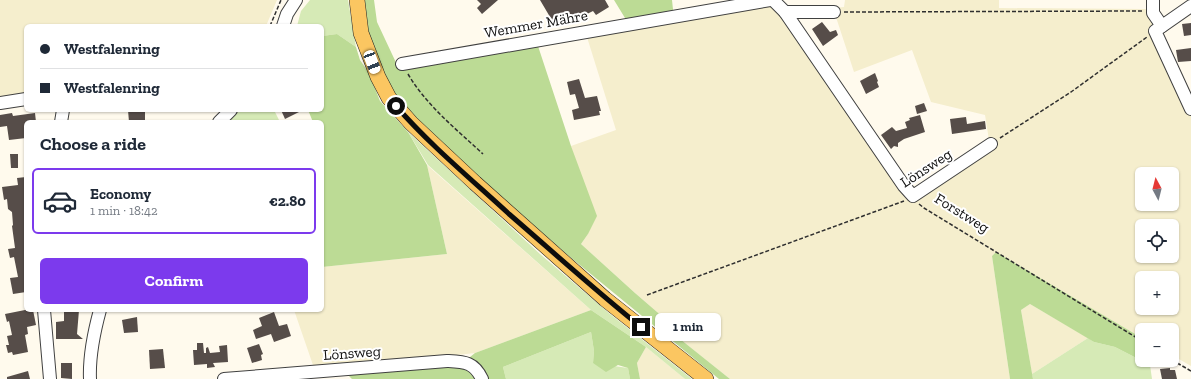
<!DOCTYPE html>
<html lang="en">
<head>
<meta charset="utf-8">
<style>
  :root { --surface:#fff; --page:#f2f2f3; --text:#1f2937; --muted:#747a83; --line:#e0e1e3; --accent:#7c3aed }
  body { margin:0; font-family:"Zilla Slab",serif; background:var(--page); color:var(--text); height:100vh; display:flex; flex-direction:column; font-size:15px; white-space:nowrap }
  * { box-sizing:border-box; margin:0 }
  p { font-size:13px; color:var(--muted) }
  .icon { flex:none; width:22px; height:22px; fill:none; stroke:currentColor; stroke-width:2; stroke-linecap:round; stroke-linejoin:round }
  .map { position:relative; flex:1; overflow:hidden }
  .panel { position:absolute; left:24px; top:120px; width:300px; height:192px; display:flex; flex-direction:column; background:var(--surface); border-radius:6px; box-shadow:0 1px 3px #0004 }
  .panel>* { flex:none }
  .top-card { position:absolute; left:24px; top:24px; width:300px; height:88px; border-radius:6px; box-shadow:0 1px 3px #0004; display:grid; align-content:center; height:88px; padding:0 16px; background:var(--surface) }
  .needle { width:26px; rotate:353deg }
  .controls { position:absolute; left:1135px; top:167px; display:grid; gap:8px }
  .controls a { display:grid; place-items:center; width:44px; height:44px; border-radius:6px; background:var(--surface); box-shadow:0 1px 3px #0004; font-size:20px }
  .end { position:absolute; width:18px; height:18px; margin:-9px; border:5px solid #0d0d0d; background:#fff; box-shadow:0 0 0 2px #fff }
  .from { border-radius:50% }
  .bubble { position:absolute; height:28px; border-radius:6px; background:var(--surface); box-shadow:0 1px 3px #0004; font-size:13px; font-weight:800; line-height:28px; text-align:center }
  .car { position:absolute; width:12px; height:24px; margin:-12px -6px; border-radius:5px; box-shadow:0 0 3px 1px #0007; background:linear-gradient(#fff 24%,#345 0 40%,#fff 0 76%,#345 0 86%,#fff 0) }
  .top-card b { display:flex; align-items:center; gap:14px; height:38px; font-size:15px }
  .top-card b+b { border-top:1px solid var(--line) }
  .top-card i { width:10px; height:10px; background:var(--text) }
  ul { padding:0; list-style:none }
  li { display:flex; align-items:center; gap:12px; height:66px; margin:0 8px 6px; padding:0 8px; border:2px solid transparent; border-radius:6px }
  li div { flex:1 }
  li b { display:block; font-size:15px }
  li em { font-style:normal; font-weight:800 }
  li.on { border-color:var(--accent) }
  li>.icon { width:36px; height:36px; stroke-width:1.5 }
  h2 { padding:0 16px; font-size:18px; line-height:48px }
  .button { display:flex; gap:8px; margin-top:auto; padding:8px 16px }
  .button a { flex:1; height:46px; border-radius:6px; background:var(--accent); color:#fff; font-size:16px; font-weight:800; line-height:46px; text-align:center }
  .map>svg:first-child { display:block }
</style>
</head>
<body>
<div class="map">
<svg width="1191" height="379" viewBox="0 0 1191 379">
  <rect width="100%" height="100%" fill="#fffaed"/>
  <g fill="#f5eecd" fill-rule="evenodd">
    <polygon points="0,0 277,0 266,26 26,26 26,94 0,97"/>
    <path d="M845,0H999V8L1147,9L1191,113V366L1172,355V330H1142V338L996,252L992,256L1010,379H730L680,339L664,318L635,293L581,244L588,234L571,146L616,130L586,34L774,5L910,201L989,140L985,115L931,102L912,50L854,72L833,8L844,7ZM1142,174H1172V204H1142ZM1142,226H1172V256H1142ZM1142,278H1172V308H1142Z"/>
    <polygon points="427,165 591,310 475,353 385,363 314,368 294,310 322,310 322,267 447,254"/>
    <polygon points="1030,304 1088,338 1032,374 1021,310"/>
    <polygon points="646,347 685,379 640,379 637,363"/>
  </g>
  <g fill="#d6eab6">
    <polygon points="310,0 348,0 356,47 337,34 322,36 322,26 297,26 301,11"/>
    <polygon points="240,110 274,110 280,122 228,122"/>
    <polygon points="408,132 540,254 610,314 692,379 685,379 646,347 591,310 428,165"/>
    <polygon points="591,332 594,351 593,363 628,368 630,379 506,379 503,367"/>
    <polygon points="1088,338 1094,342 1115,347 1150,365 1152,379 1033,379 1032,374"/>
  </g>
  <g fill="#bcdb95">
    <polygon points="364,0 374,0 377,22 399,69 537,43 571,146 597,216 588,234 581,244 635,293 664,318 680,339 730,379 719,379 570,257 473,173 421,124 393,92 368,39"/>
    <polygon points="614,0 672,0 674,19 628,26 625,18"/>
    <polygon points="337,34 356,47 360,60 369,73 380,101 408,132 427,165 447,254 322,267 322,122 313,122 308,110 322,110 322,36"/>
    <polygon points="996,252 1142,338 1142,360 1150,360 1150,365 1115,347 1094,342 1030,304 1021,310 1033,379 1010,379 992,256"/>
    <polygon points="591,310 646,347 637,363 640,379 630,379 628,368 618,365 606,372 593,363 594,351 591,332 503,367 506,379 352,379 347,374 460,365 475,353"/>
  </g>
  <g fill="#564d49">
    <polygon points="477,0 498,0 482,14 477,8 481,4"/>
    <polygon points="540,0 605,0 609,7 596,15 593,11 569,23 565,14 553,22"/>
    <polygon points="822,22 830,32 836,30 838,35 823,46 812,29"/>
    <polygon points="1191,23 1191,35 1184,36 1182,24"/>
    <polygon points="1191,48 1191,61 1178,62 1176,50"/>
    <polygon points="875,73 878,81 877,82 879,87 866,94 860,81"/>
    <polygon points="579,79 585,98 597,96 601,111 599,111 600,115 574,120 572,110 579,108 575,94 570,95 567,82"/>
    <polygon points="924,103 927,111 917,114 915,106"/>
    <polygon points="128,110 145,110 145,122 129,122"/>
    <polygon points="281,110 303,110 285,119"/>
    <polygon points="12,113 13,116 35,113 36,122 26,122 26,138 9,140 7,126 0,127 0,115"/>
    <polygon points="920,115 925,132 904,139 898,143 898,147 894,146 891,149 881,135 892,127 896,131 907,128 905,122 910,120 909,118"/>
    <polygon points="966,117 967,124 985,121 986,129 952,134 950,119"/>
    <polygon points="10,154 18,154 18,168 11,168"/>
    <polygon points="26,177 26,185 24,185 26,197 26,292 13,294 10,278 18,277 14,257 10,258 8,249 15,248 12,226 13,225 12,212 8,209 7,199 4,200 2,187 18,185 17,178"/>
    <polygon points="25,310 33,310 36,325 27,327 28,334 25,335 28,352 13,355 12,352 8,353 6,345 9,345 7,336 12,335 9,321 7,322 5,314"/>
    <polygon points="64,310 79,310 77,334 83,339 56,339 56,322 64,321"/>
    <polygon points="274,312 279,326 287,324 291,336 274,342 271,334 256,339 253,330 262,326 259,318"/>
    <polygon points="137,317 138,332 124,333 122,320"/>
    <polygon points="197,343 203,343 204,353 206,353 206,348 208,347 210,353 220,352 219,346 227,345 228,362 213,363 215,367 207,368 207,364 194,365 193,350 197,350"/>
    <polygon points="259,344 263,354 261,355 262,360 252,363 247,348"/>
    <polygon points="163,349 165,368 150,369 149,350"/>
    <polygon points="61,363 72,363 72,379 61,378"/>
    <polygon points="1170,368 1170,370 1175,370 1177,379 1162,379 1160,369"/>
    <polygon points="28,371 30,379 7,379 7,377"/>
  </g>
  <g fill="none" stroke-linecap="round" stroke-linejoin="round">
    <g stroke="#404040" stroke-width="14">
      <g id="minor">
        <polyline points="773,0 785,12 904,186 913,196 991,144"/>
        <polyline points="1153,0 1153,13 1162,26"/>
        <polyline points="1191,6 1155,31 1191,109"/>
        <polyline points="785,12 834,12"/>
        <polyline points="283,26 287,14 296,0"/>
        <polyline points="402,64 770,0"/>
        <polyline points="0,103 26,99"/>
        <polyline points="61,122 63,110"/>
        <polyline points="219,122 231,110"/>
        <polyline points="44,310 50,379"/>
        <path d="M90,379C89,356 94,332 100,310"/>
        <path d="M224,379L447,361C465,362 474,362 482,379"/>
      </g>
    </g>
    <g stroke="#1e1e1e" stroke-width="16">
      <polyline id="major" points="357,0 361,33 378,77 389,98 411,123 475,183 605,299 706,379"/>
    </g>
    <g stroke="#2f2f2f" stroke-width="1.5" stroke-dasharray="4 2" stroke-linecap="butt">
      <polyline points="844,12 1142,11"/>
      <polyline points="270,26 281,0"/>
      <path d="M408,74C426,105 456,129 483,154"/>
      <polyline points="1000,138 1071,92 1147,37"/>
      <polyline points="919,204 924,208 1142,341"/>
      <polyline points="647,295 904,201"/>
      <polyline points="1172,360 1191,371"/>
    </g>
    <use href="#minor" stroke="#fff" stroke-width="12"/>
    <use href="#major" stroke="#fbc661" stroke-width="15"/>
  </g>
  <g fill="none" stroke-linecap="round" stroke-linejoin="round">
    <path stroke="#0d0d0d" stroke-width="5" d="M396,106C430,145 471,179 509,214C553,252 596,291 641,327"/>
  </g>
  <g text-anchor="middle" stroke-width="4" stroke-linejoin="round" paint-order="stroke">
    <g font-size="15" fill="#0d0d0d" stroke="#fff">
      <text transform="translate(536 24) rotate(-10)" y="5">Wemmer Mähre</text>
      <text transform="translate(926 168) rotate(-33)" y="5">Lönsweg</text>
      <text transform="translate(962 213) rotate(32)" y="5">Forstweg</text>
      <text transform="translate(352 353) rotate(-4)" y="5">Lönsweg</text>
    </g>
  </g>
</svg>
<div class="controls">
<a><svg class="needle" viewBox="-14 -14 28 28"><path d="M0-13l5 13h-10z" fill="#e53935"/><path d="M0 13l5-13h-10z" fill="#747a83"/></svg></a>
<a><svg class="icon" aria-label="locate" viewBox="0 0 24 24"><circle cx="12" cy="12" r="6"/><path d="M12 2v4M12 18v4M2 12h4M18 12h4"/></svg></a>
<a>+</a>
<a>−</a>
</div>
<i class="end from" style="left:396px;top:106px"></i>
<i class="end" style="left:641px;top:327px"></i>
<div class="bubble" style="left:655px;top:313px;width:66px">1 min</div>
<i class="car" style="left:372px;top:62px;rotate:159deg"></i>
<div class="top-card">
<b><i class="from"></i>Westfalenring</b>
<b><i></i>Westfalenring</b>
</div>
<section class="panel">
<h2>Choose a ride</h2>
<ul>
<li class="on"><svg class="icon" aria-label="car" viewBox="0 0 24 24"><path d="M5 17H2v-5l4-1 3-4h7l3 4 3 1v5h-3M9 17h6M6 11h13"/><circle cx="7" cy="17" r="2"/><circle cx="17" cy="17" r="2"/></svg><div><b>Economy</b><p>1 min · 18:42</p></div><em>€2.80</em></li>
</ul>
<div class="button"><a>Confirm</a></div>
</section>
</div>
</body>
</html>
